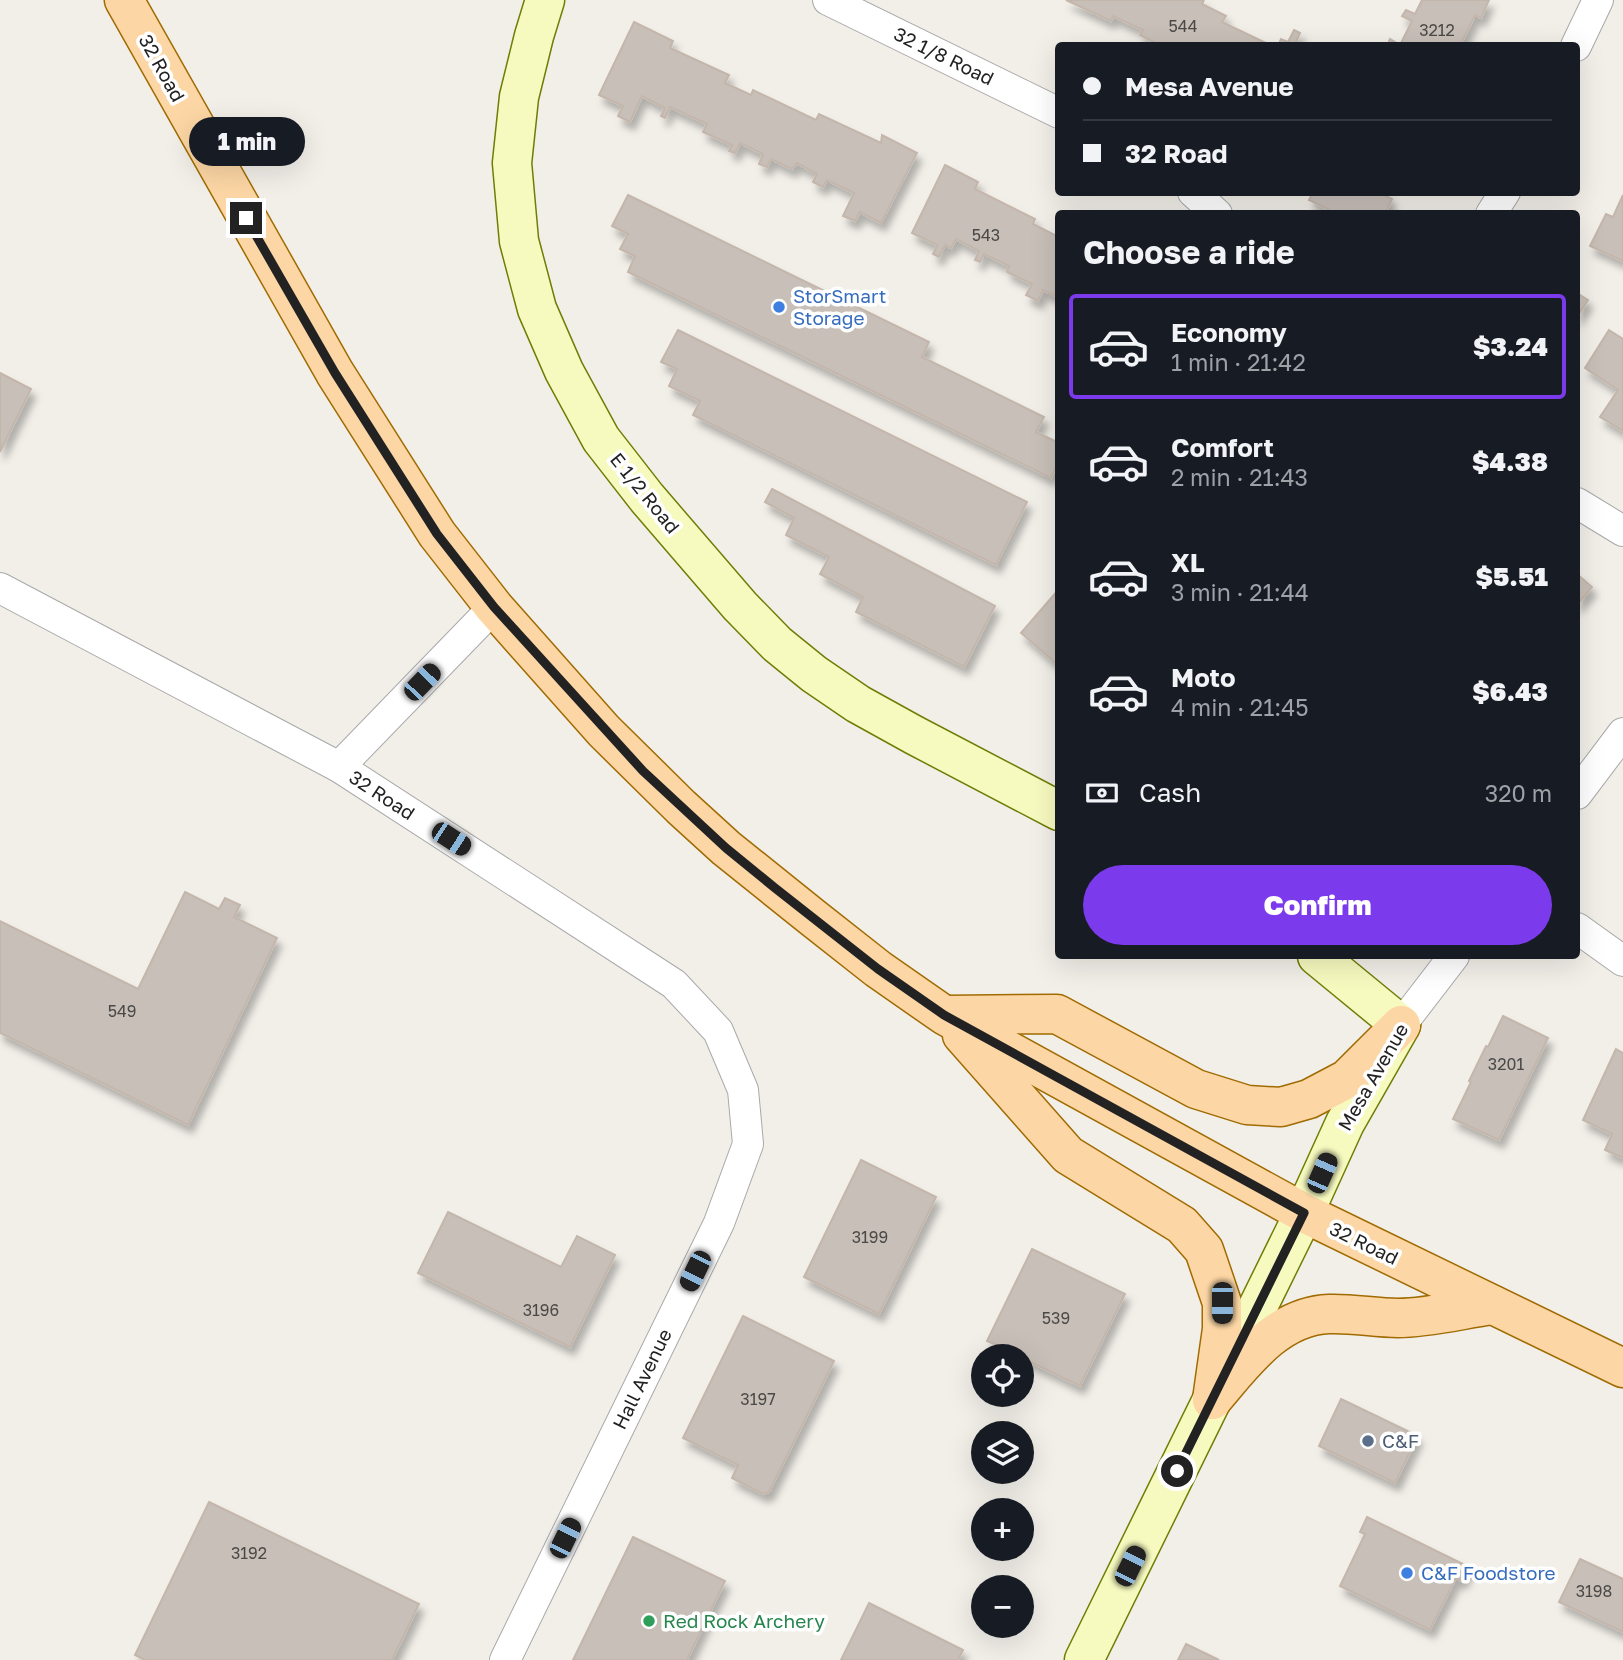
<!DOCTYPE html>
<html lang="en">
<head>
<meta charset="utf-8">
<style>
  :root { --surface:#171b24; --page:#20242c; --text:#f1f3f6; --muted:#9ea1a6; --line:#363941; --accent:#7c3aed }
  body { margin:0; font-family:"Golos Text",sans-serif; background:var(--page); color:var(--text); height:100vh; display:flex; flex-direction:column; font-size:26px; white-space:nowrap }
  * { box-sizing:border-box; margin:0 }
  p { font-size:23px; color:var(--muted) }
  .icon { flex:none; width:38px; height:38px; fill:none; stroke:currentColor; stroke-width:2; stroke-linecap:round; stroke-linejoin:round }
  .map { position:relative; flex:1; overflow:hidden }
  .details { position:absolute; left:1055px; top:210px; width:525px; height:749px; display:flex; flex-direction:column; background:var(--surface); border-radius:7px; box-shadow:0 7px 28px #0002 }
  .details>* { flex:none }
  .banner { position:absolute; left:1055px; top:42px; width:525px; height:154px; border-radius:7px; box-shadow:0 7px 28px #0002; display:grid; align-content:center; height:154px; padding:0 28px; background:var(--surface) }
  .tools { position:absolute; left:971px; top:1344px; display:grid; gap:14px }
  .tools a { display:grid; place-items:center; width:63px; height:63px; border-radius:50%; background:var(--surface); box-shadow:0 7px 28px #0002; font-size:35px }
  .end { position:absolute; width:32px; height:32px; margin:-16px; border:9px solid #222; background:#fff; box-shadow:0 0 0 4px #fff }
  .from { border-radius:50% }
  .bubble { position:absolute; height:49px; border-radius:24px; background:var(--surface); box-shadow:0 7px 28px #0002; font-size:23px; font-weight:800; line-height:49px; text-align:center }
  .car { position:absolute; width:21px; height:42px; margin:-21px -10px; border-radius:9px; box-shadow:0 0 5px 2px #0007; background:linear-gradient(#222 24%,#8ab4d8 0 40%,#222 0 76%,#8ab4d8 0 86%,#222 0) }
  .banner b { display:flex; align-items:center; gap:24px; height:66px; font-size:26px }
  .banner b+b { border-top:2px solid var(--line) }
  .banner i { width:18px; height:18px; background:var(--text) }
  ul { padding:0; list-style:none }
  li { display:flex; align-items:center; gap:21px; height:105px; margin:0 14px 10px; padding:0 14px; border:4px solid transparent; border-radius:7px }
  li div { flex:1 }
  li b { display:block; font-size:26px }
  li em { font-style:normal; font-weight:800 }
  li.on { border-color:var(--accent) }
  li>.icon { width:63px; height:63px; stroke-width:1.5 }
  h2 { padding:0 28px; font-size:32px; line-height:84px }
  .pay { display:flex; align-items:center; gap:18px; height:77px; padding:0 28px; font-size:26px }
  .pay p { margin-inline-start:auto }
  .action { display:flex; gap:14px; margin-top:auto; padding:14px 28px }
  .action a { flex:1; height:80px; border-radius:42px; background:var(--accent); color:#fff; font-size:28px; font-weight:800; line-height:80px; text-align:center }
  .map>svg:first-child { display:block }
</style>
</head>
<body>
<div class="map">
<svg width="1623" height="1660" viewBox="0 0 1623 1660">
  <defs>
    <filter id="shadow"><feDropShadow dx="4.5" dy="8" stdDeviation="3.5" flood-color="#0004"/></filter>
  </defs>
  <rect width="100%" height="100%" fill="#f2efe9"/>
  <g fill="#c7bfb8" stroke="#c4b6ab" stroke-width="2" filter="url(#shadow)">
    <polygon points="1066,0 1204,0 1202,4 1226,16 1222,22 1272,46 1162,46 1140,35 1143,30 1113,16 1111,21"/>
    <polygon points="1422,0 1489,0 1481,18 1475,15 1460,46 1387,46 1390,39 1400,45 1412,21 1402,16 1406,10 1415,14"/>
    <polygon points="634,22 673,41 670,48 729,75 725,83 751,95 753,90 816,120 819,114 881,143 882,135 917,153 881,223 860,212 855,221 843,216 854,193 827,180 823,187 813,182 817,174 797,163 792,169 771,159 767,167 759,164 763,154 740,143 735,153 729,151 732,145 703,132 707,124 670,107 665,118 661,116 665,108 642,96 630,122 618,116 623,106 599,95"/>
    <polygon points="1294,30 1300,33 1296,42 1302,46 1278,46 1281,39 1288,42"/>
    <polygon points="945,165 978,182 975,189 1035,219 1033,224 1059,237 1059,298 1043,290 1038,301 1026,295 1032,284 1007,272 1009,266 984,254 980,262 975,260 979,251 956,239 951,248 945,245 939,257 933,254 937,245 912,233"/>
    <polygon points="1313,192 1388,192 1386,196 1392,199 1385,214 1338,214 1309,200"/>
    <polygon points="628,195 929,342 922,357 1044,417 1036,432 1059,443 1059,461 1051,478 628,272 635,256 620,249 628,234 612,226"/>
    <polygon points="1623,195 1623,261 1590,246 1606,214 1613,217"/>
    <polygon points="1577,293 1588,300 1577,317"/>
    <polygon points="678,330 1027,502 996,565 693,415 700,401 669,386 677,369 661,362"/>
    <polygon points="1609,330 1623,339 1623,431 1600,417 1618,390 1585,368"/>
    <polygon points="0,373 31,389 0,452"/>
    <polygon points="772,489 995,606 964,667 856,612 863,597 820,574 829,557 786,535 794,518 765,502"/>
    <polygon points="1577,574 1592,587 1577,605"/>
    <polygon points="1059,589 1059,666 1021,633"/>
    <polygon points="185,892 219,909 225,898 240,905 234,917 277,938 188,1125 0,1033 0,921 138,989"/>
    <polygon points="1503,1016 1548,1038 1499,1140 1453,1119 1471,1082 1469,1081 1486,1046 1488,1047"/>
    <polygon points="1616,1049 1623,1053 1623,1158 1605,1150 1612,1134 1583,1120"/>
    <polygon points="861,1160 936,1197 879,1314 804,1277"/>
    <polygon points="448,1212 561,1267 577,1236 615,1255 570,1347 418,1273"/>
    <polygon points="1032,1249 1125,1294 1080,1386 1022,1358 1022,1356 987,1341"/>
    <polygon points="743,1316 834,1361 769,1492 763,1494 732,1478 738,1465 683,1438"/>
    <polygon points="1341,1399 1418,1436 1395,1483 1319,1446"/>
    <polygon points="209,1502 419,1604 392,1660 145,1660 135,1655"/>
    <polygon points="1367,1517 1469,1567 1462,1581 1456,1578 1430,1630 1340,1586 1365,1534 1360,1532"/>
    <polygon points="633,1537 725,1581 687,1660 573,1660"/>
    <polygon points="1580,1559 1623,1579 1623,1632 1559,1602"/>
    <polygon points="869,1603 963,1650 958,1660 841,1660"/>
    <polygon points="1186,1644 1219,1660 1178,1660"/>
  </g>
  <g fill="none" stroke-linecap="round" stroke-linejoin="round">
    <g stroke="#a9a9a9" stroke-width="32">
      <g id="street">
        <polyline points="828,0 1059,113"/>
        <polyline points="1576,46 1598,0"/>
        <polyline points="1193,192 1217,214"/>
        <polyline points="1491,214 1505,192"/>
        <polyline points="1577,503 1623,531"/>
        <polyline points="0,588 339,767 674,984 718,1031 743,1090 748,1144 719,1223 505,1660"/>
        <polyline points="339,767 494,607"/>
        <polyline points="1577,794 1623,733"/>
        <polyline points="1577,928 1623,961"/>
        <polyline points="1401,1025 1454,956"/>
      </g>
    </g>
    <g stroke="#707d05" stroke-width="41">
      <g id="secondary">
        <polyline points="545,0 534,36 519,97 512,163 519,241 537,309 564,371 601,439 647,498 740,606 777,644 814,674 858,704 914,735 1059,811"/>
        <polyline points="1084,1660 1304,1213 1345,1123 1401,1025 1317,956"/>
      </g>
    </g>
    <g stroke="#a06b00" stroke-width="41">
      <g id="primary">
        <polyline points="124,0 335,373 437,534 494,607 604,731 681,807 726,848 812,917 878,969 944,1015 1304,1213 1623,1368"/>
        <polyline points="946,1015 1057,1014 1196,1089 1247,1105 1281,1107 1309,1099 1347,1079 1401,1025"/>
        <polyline points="962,1035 1068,1155 1182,1225 1204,1250 1222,1303 1222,1329 1212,1400"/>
        <path d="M1212,1400C1243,1364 1276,1316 1329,1314C1352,1313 1375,1318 1398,1318C1429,1318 1463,1309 1493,1305"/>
      </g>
    </g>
    <use href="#street" stroke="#fff" stroke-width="30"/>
    <use href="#secondary" stroke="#f7fabf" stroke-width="38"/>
    <use href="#primary" stroke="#fcd6a4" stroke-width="38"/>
  </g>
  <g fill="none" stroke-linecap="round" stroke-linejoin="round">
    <polyline stroke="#222" stroke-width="9" points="246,218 335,373 437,534 494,607 643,771 726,848 775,888 878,969 944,1015 1304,1213 1177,1471"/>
  </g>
  <g fill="#3f7fe0" stroke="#fff" stroke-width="2.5">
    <circle cx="779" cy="307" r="7"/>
    <circle cx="1407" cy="1573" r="7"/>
  </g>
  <circle fill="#5c6f8a" stroke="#fff" stroke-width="2.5" cx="1368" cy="1441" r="7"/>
  <circle fill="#2e9e5b" stroke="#fff" stroke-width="2.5" cx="649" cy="1621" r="7"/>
  <g text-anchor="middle" stroke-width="7" stroke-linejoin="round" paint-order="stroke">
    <g font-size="16" fill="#4b4948">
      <text x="1183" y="32">544</text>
      <text x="1437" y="36">3212</text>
      <text x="986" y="241">543</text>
      <text x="122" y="1017">549</text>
      <text x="1506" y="1070">3201</text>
      <text x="870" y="1243">3199</text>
      <text x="541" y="1316">3196</text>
      <text x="1056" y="1324">539</text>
      <text x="758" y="1405">3197</text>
      <text x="249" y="1559">3192</text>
      <text x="1594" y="1597">3198</text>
    </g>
    <g font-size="19" fill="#222" stroke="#fff">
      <text transform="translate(944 56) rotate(26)" y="7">32 1/8 Road</text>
      <text transform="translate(162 68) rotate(61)" y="7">32 Road</text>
      <text transform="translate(645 493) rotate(51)" y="7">E 1/2 Road</text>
      <text transform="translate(382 795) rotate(33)" y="7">32 Road</text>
      <text transform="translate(1373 1077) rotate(-60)" y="7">Mesa Avenue</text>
      <text transform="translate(1364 1243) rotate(26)" y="7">32 Road</text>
      <text transform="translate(642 1379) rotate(-64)" y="7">Hall Avenue</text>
    </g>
    <g font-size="19" fill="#366cbe" stroke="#fff" text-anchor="start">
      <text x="793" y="303">StorSmart<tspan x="793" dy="22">Storage</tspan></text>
      <text x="1421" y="1580">C&amp;F Foodstore</text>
    </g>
    <g font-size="19" fill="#4e5e75" stroke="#fff" text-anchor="start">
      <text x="1382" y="1448">C&amp;F</text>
    </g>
    <g font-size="19" fill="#27864d" stroke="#fff" text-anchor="start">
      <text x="663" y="1628">Red Rock Archery</text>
    </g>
  </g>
</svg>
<div class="tools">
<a><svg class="icon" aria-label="locate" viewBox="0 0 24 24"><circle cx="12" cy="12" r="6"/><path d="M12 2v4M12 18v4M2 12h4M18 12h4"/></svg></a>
<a><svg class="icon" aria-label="layers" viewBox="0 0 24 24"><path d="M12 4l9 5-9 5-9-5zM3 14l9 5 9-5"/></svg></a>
<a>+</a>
<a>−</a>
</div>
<i class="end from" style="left:1177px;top:1471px"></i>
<i class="end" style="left:246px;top:218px"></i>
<div class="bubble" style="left:189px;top:117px;width:116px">1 min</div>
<i class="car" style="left:422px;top:682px;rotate:44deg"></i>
<i class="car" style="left:451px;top:839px;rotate:123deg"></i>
<i class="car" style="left:1322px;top:1173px;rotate:24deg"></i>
<i class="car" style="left:695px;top:1271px;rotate:206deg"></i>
<i class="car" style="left:1222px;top:1303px;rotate:180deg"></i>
<i class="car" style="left:565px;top:1538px;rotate:26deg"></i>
<i class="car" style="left:1130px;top:1566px;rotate:26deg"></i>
<div class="banner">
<b><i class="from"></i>Mesa Avenue</b>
<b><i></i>32 Road</b>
</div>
<section class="details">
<h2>Choose a ride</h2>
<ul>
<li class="on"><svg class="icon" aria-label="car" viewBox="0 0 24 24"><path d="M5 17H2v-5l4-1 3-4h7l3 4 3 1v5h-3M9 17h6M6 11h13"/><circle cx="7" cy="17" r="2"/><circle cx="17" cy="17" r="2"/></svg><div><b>Economy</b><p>1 min · 21:42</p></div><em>$3.24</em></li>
<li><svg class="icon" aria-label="car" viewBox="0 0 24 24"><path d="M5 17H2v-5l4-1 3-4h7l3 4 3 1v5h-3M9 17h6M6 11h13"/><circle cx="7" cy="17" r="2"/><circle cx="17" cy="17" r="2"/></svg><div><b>Comfort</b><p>2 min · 21:43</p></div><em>$4.38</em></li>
<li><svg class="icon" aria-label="car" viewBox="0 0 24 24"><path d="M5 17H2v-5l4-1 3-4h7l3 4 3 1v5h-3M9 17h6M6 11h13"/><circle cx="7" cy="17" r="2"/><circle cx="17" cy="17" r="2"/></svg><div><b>XL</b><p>3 min · 21:44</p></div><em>$5.51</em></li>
<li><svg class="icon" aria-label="car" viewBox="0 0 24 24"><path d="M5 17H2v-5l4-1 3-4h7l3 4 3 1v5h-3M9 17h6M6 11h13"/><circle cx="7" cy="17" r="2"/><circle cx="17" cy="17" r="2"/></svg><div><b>Moto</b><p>4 min · 21:45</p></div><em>$6.43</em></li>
</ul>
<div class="pay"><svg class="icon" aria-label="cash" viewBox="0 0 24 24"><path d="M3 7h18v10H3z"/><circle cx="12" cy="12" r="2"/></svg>Cash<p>320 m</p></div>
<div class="action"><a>Confirm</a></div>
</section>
</div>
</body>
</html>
